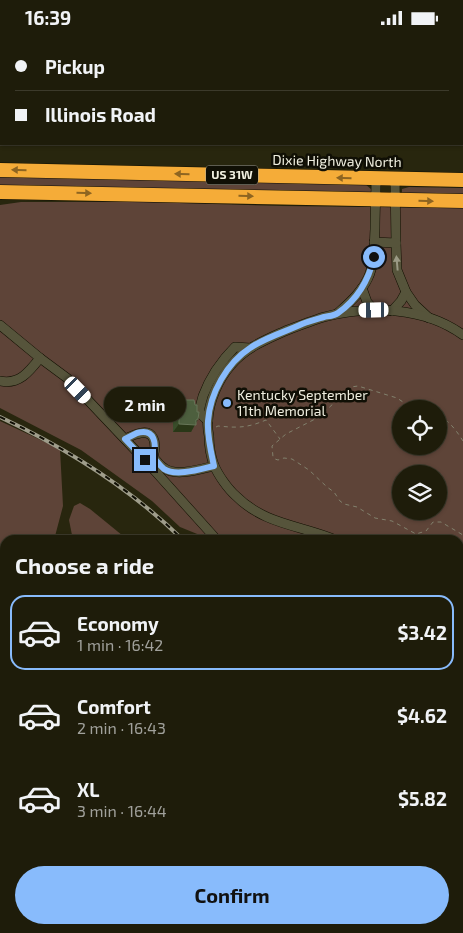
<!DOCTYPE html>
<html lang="en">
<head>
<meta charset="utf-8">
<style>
  :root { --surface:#1e1c0a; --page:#262513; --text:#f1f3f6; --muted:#a1a19c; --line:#3c3a2b; --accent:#88bbfc }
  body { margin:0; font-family:"Exo 2",sans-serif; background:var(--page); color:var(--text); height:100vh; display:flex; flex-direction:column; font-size:19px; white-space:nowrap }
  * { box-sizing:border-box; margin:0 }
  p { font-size:16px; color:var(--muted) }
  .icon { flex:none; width:28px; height:28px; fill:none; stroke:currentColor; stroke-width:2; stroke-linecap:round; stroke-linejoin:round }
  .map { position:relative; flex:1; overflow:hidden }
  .details { position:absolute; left:0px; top:500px; width:464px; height:399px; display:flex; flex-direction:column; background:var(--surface); border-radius:15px 15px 0 0; box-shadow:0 1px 4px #0004,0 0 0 1px var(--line) }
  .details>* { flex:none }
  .banner { position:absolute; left:0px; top:0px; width:464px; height:110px; box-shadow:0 1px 4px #0004,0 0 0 1px var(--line); display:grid; align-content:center; height:110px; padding:0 15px; background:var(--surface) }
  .buttons { position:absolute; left:392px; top:365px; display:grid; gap:10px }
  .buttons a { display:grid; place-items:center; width:55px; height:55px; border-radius:50%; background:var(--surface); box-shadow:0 1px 4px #0004,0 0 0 1px var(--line); font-size:25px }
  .end { position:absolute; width:22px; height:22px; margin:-11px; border:6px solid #88bbfc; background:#111; box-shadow:0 0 0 2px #111 }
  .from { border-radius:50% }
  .bubble { position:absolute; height:35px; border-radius:18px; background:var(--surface); box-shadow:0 1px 4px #0004,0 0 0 1px var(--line); font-size:16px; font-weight:700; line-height:35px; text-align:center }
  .car { position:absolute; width:15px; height:30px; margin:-15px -8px; border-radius:6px; box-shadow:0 0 4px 1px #0007; background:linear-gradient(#fff 24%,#345 0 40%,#fff 0 76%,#345 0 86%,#fff 0) }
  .banner b { display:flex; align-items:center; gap:18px; height:48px; font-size:19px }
  .banner b+b { border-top:1px solid var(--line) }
  .banner i { width:12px; height:12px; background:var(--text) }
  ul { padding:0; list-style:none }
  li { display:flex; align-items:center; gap:15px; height:75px; margin:0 10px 8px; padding:0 5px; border:2px solid transparent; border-radius:15px }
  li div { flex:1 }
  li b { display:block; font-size:19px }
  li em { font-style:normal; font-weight:700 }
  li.on { border-color:var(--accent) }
  li>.icon { width:45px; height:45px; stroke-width:1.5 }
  h2 { padding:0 15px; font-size:22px; line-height:60px }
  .cta { display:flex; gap:10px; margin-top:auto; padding:10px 15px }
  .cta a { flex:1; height:58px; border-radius:30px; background:var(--accent); color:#111; font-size:20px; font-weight:700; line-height:58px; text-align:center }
  .status { display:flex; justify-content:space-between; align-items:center; height:35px; padding:0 25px; background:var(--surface); direction:ltr }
  .status svg { height:14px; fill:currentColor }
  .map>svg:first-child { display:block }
</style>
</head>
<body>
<div class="status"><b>16:39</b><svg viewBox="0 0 49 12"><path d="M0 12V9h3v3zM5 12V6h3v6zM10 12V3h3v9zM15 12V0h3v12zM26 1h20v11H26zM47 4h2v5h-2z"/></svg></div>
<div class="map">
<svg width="463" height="898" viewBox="0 0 463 898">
  <rect width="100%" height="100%" fill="#28260e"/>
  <g fill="#5e4438" fill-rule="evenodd">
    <polygon points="0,142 364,148 372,155 372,158 0,152"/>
    <polygon points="409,152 463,153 463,160 402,159 402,154"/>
    <path d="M21,167H144L282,171L463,173V760L459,761V505H212L180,492L152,466L81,415L0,373V170ZM401,374H439V411H401ZM401,439H439V476H401Z"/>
    <polygon points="0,386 60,414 63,471 54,505 5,505 5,602 0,600"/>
    <polygon points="80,468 90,474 128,505 73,505 69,485 74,471"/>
    <polygon points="459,835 463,846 463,898 416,898 416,894 459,894"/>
    <polygon points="21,894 406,894 405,898 15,898"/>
  </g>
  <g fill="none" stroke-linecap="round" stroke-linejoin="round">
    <g stroke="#110f00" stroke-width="10">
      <g id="minor">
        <polyline points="96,0 100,1"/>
        <polyline points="273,1 278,0"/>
        <polyline points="395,144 396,208 397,235 406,257 415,270 429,283"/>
        <polyline points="374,207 396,208"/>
        <polyline points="362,253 367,267 374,275"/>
        <polyline points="392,276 401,266 406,257"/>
        <path d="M338,278C349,268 361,258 368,243C375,228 374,210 375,194C375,177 376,160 376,143"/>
        <polyline points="0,290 40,323"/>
        <path d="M0,346C19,350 29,337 40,323L67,343L155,436L217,505"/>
        <path d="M208,386C206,384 201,380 200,377C199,373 202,366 203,361C210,342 220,327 235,312L250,313"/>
        <path d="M125,404C129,402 133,400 137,399C155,393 157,409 153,422C156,425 160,431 164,433C175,442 201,434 214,431"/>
        <path d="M336,505C301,490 265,490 236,461C228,454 218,440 214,430C211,422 209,410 209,401C208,396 207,390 208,385C209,366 218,345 231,330C245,313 265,305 285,296C298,291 311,286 324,282C369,270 425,272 463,300"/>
        <polyline points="0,622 5,622"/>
        <polyline points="459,657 463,659"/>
        <polyline points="459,681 463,685"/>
        <polyline points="0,892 5,890"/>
      </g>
    </g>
    <g stroke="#110f00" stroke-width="15">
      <g id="highway">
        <polyline points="0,135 463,145"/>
        <polyline points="0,157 463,166"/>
      </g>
    </g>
    <g stroke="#82816d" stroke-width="1" stroke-dasharray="4 4" stroke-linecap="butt">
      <polyline points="425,374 406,369 397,363 358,351 351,352 319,382 286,399 272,411 273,422 275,424 278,425 284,423 292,424 309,435 327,452 334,457 340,466 344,469 357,472 375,483 392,486 416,499 426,496 433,487 441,487 463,500"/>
      <path d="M439,380C450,387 456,395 463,406"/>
      <path d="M216,392L218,391C238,393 247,393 266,385L280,404"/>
      <polyline points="227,898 235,894"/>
      <polyline points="409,898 410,894"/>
    </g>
    <use href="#minor" stroke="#56543b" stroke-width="9"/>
    <use href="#highway" stroke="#f5ac38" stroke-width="14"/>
    <g stroke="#9f9d8b" stroke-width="4">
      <g id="rail">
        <path d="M0,382C68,414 129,452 183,505"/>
        <polyline points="459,822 463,833"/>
      </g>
    </g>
    <use href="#rail" stroke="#100f05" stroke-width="2" stroke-dasharray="5.5" stroke-linecap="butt"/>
  </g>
  <g fill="#3a4e2b">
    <polygon points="17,0 28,0 27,1 19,1"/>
    <polygon points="184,365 195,370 197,377 198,384 191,397 173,397 173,378 179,370 181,370"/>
    <polygon points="0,797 5,801 5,867 0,873"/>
  </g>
  <g fill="#2a3717">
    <polygon points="346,0 357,0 354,1 343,1"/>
    <polygon points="198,384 191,397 173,397 179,389"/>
    <polygon points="5,694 5,702 0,704 0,697 1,696"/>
    <polygon points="0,765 5,766 5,768 0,775"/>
  </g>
  <g fill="#4d5f3e" stroke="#677658">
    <polygon points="47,0 65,0 68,1 46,1"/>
    <polygon points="330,0 346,0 343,1 331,1"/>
    <polygon points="184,365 194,365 195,370 197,370 197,377 199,377 198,384 196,385 196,390 179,389 179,370 185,370"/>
    <polygon points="5,661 5,694 1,696 0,693 0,663"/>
    <polygon points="0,711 5,712 2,725 0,724"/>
    <polygon points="0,744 5,745 5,766 0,765"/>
    <polygon points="0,797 5,801 5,865 0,861"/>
  </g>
  <defs><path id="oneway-solid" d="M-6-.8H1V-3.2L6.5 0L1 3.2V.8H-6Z" transform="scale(1.25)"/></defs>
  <g fill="#8e6521">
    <use href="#oneway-solid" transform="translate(19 135) rotate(-179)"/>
    <use href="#oneway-solid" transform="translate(182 139) rotate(-179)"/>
    <use href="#oneway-solid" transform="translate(344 143) rotate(-179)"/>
    <use href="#oneway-solid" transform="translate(84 158) rotate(1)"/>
    <use href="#oneway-solid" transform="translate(246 161) rotate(1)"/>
    <use href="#oneway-solid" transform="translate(426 166) rotate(1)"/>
  </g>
  <use fill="#9b9a85" href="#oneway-solid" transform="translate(397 228) rotate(-95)"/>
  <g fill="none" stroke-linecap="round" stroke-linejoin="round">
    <path stroke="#88bbfc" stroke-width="6" d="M145,425L125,404C129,402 133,400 137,398C155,393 157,409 153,422C157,426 160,431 164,434C176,442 201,434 214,431C211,417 207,401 208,386C210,358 227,328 250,313C266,302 285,297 302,289C309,286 317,284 324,282C328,281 334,281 338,278C358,264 369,244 374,222"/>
  </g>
  <circle fill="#88bbfc" stroke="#100f05" stroke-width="2" cx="227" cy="368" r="5"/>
  <g text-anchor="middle" stroke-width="5" stroke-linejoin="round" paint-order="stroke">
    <rect fill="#100f05" stroke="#adac9e" stroke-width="1" x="206" y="130.5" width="52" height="19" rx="4"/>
    <g font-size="12" font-weight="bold" fill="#f0efe0">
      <text x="232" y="144">US 31W</text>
    </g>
    <g font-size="14" fill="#f0efe0" stroke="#100f05">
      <text transform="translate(337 126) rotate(1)" y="5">Dixie Highway North</text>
    </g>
    <g font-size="14" fill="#f0efe0" stroke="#100f05" text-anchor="start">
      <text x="237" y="365">Kentucky September<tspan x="237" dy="16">11th Memorial</tspan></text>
    </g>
  </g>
</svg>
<div class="buttons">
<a><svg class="icon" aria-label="locate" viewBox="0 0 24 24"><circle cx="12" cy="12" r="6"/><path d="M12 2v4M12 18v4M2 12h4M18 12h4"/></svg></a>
<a><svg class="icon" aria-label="layers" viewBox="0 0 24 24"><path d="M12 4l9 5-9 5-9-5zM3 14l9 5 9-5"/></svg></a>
</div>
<i class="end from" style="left:374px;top:222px"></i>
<i class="end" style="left:145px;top:425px"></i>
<div class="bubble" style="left:104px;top:352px;width:82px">2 min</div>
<i class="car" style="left:374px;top:275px;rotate:269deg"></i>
<i class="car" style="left:78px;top:355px;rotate:136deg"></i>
<div class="banner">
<b><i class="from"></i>Pickup</b>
<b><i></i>Illinois Road</b>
</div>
<section class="details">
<h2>Choose a ride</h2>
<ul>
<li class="on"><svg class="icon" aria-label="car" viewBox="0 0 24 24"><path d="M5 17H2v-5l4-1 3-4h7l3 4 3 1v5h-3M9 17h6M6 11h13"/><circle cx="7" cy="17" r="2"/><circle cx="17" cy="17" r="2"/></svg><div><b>Economy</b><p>1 min · 16:42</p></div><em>$3.42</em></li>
<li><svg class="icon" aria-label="car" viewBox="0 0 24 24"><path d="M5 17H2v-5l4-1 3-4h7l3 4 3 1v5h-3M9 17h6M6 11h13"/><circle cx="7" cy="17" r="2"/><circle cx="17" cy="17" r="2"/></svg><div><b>Comfort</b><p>2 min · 16:43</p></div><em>$4.62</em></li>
<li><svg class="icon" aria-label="car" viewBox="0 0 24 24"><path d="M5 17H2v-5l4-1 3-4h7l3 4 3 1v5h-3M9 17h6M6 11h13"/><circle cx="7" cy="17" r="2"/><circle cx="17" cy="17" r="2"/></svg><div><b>XL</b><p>3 min · 16:44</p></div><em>$5.82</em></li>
</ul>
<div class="cta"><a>Confirm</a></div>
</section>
</div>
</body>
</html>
